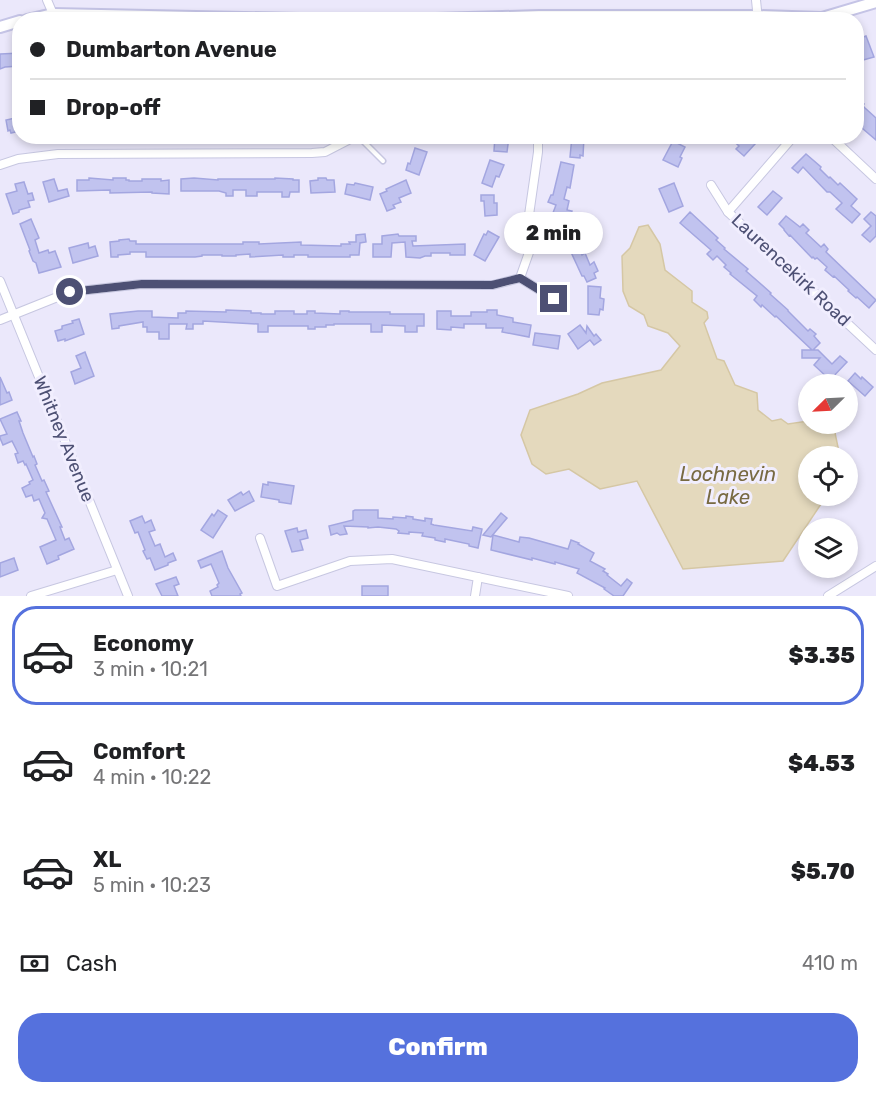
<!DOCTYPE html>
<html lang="en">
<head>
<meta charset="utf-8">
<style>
  :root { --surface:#fff; --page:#f6f6f6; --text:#202124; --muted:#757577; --line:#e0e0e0; --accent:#5571dd }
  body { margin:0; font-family:Rubik,sans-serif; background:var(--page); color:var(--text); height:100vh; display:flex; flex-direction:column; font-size:22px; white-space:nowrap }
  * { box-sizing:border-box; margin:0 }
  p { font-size:20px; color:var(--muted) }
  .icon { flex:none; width:33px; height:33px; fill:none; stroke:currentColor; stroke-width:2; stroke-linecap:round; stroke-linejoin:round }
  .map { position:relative; height:596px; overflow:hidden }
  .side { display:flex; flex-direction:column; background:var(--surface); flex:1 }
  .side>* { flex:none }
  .guide { position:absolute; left:12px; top:12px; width:852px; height:132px; border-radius:24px; box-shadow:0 3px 9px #0003; display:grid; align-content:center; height:132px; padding:0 18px; background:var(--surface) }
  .needle { width:39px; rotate:246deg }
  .buttons { position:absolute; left:798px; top:374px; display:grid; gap:12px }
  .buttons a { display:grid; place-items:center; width:60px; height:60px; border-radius:50%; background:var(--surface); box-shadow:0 3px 9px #0003; font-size:30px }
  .end { position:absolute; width:27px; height:27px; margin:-14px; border:8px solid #4d5074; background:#fff; box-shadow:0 0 0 3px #fff }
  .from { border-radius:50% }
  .bubble { position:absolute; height:42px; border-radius:21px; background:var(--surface); box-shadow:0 3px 9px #0003; font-size:20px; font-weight:800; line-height:42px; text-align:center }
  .guide b { display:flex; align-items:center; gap:21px; height:57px; font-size:22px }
  .guide b+b { border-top:2px solid var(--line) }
  .guide i { width:15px; height:15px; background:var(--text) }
  ul { padding:10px 0 0; list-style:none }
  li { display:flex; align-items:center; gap:18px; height:99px; margin:0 12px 9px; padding:0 6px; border:3px solid transparent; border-radius:24px }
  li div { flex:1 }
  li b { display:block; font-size:22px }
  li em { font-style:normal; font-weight:800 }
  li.current { border-color:var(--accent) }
  li>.icon { width:54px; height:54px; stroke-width:1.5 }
  .pay { display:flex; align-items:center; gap:15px; height:66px; padding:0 18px; font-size:22px }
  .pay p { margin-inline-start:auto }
  .cta { display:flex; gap:12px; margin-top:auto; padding:12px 18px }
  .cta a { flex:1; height:69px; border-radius:24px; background:var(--accent); color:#fff; font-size:24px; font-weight:800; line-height:69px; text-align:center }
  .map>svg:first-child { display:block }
</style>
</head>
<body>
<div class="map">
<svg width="876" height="596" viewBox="0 0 876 596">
  <rect width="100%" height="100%" fill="#ebe8fb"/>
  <polygon fill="#e4d9bd" stroke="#d5c7a4" stroke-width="1.5" points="648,225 660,244 665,270 692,291 692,302 707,312 708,318 704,323 717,359 724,361 735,385 757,393 758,410 772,421 781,419 788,424 808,421 808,423 818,423 834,428 839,452 838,456 808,456 808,495 827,495 783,561 683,569 637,481 600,489 569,469 546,474 532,464 521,435 530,410 578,394 602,383 661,370 680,346 668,333 648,326 644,315 629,306 623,291 622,256 630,248 639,227"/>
  <g fill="#c1c3ef" stroke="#a3a6e0" stroke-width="1.5">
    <polygon points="866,36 874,57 856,62 856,49 861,48 858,39"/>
    <polygon points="20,53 20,66 5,67 0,69 0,54"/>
    <polygon points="856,97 864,104 863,106 865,108 876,118 876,140 856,123"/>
    <polygon points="20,117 20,131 11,133 10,130 8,131 6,120"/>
    <polygon points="495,136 509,137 507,152 494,151"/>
    <polygon points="572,136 584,137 583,156 580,155 580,158 570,157"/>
    <polygon points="728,136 746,136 755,144 744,156 736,149 739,146"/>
    <polygon points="673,141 685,147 680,157 682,158 678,167 663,160"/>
    <polygon points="415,148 427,152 419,175 406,170 408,163 410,164"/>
    <polygon points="806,154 821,167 820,169 829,178 830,177 838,185 840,183 857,199 851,206 860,214 852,223 836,209 842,203 830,192 827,192 803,167 798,173 792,168"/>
    <polygon points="490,160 504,165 499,177 496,176 492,187 482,183"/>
    <polygon points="561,162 574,165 570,188 567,187 564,199 569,201 567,210 572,211 568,223 551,218 556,205 548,202 551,195 553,195"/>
    <polygon points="89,178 113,180 113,178 126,178 126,180 129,180 129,181 142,181 142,179 161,179 161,181 169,180 169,194 152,193 152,192 110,193 110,190 77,191 77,180 89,180"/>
    <polygon points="194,178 218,180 218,179 275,179 275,178 293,179 293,180 299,180 299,192 290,192 289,197 282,197 282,192 257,192 257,196 246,196 246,190 233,190 233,196 226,196 226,193 219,191 181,191 181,179"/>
    <polygon points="318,178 326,178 327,180 334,180 335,192 311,193 310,181 318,180"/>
    <polygon points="54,179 58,191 67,189 69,196 49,202 43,182"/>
    <polygon points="406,180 411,193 399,198 401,202 393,205 395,208 387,211 380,194 387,191 386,189"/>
    <polygon points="24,182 28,194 32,193 34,200 28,201 30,207 19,210 19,212 13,214 6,194 17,191 15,184"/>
    <polygon points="355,183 373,187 370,200 345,194 347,184 354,185"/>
    <polygon points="674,183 683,206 669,212 659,189"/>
    <polygon points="773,191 782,198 767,215 758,207"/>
    <polygon points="481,195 494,195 494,203 497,203 497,215 485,216 484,201 481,201"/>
    <polygon points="690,212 718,238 716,240 725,248 724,249 748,269 746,271 771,293 770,294 788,310 788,311 808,331 810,329 816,334 814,336 820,343 813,350 818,350 832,364 840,356 847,362 830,380 814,365 820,358 802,358 802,350 812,350 776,316 775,317 762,305 761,307 754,300 757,296 730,274 731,273 724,267 726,265 717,256 713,260 707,254 711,250 680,223"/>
    <polygon points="871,212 876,216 876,236 870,242 862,235 871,226 864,219"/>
    <polygon points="786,216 800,227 803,224 809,230 806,233 821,247 824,244 828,249 826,252 876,300 869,308 857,297 856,298 848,291 849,290 834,276 833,277 825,270 827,267 817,258 815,259 813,257 812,258 790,235 789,236 784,230 784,229 779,224"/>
    <polygon points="31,219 39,238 35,240 39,253 48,250 49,253 55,251 61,267 39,273 36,263 33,261 29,251 30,250 20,224"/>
    <polygon points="570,227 582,255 585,253 590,265 594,262 598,271 594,273 596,278 587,282 584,276 582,276 570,250 565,253 557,233"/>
    <polygon points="488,231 499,237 485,261 474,255 484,234 486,235"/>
    <polygon points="365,234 366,242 360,243 359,255 350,255 350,257 308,257 308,255 294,255 294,257 283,257 283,255 250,257 250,254 236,255 236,256 222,256 222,255 202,255 202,256 195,257 146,257 146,252 130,252 130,254 118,255 118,257 111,257 110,242 119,241 119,240 129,239 130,241 136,241 136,244 243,244 243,242 259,242 259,244 301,242 301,245 341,246 341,244 350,244 349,242 356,242 356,235"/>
    <polygon points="398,234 399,236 416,236 416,241 412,241 413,246 465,244 465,255 450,255 450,253 431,253 431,256 425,256 420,258 406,257 405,242 392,243 391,257 373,257 373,244 382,244 382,236"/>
    <polygon points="88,243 89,248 95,246 98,256 73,263 69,248"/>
    <polygon points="588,286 601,287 600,298 604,299 603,310 600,309 599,315 588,314"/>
    <polygon points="226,310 251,311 251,313 261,313 261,314 275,314 275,311 294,311 294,314 307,314 307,311 315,311 315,313 340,314 340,311 349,311 349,312 390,312 390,314 424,314 424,326 417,326 417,332 405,332 405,326 382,325 382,332 371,332 371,324 334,324 334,325 326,325 326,327 315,327 315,329 308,329 308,326 268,326 268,332 258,332 258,324 203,321 203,324 193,324 193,329 186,329 187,324 169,324 169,339 159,339 159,332 147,332 147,327 143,327 143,322 119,326 119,328 112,329 110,314 138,311 152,311 152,317 178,318 178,313 186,313 186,311 226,312"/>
    <polygon points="487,310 497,310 497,315 513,318 513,322 531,325 529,337 502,332 503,328 486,328 486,324 464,324 464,328 451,327 451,330 437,329 437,311 451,311 451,316 471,316 471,312 487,312"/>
    <polygon points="79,319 84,334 65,341 65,339 58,341 55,331 62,329 62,326 73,323 72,321"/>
    <polygon points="580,325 586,333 587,326 594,336 596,334 601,340 594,345 590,340 578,349 568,334"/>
    <polygon points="535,333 560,336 558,349 533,345"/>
    <polygon points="85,352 94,376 75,384 71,372 81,368 76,356"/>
    <polygon points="855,373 861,379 862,377 873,387 865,396 848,381"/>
    <polygon points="0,377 7,393 9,392 12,400 0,405"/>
    <polygon points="17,412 21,421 19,421 23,433 33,457 34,456 37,464 35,465 42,481 44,480 49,491 46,492 62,527 60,527 65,540 69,538 74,549 58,556 59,559 47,564 40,547 56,540 47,519 42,518 45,513 39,499 34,501 32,495 26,497 22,488 30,484 29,482 33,480 26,464 25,465 23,461 18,463 15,454 18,453 12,441 3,445 0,438 0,436 7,434 0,419"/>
    <polygon points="268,482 294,486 291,504 279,502 279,500 261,497 263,484 268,485"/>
    <polygon points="249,491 254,501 235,511 228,500 241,492 243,495"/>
    <polygon points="218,510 227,516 213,538 201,530 212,514 214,516"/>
    <polygon points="355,510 378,510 378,518 393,519 393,517 406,518 406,516 413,517 413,519 425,521 425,518 432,519 431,524 434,525 472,531 473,527 482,529 478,548 469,546 469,544 445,539 445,542 435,540 435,538 422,536 423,533 409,532 409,534 398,533 399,531 396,529 378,527 368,528 368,527 344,526 347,534 340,535 337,533 331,535 329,526 353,520 353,511"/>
    <polygon points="501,513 507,518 491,537 483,535"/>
    <polygon points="142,516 145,523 151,520 155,530 149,532 155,546 160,544 165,557 173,553 176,560 168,563 168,565 155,570 150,558 147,559 143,551 145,550 138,532 135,533 130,521"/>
    <polygon points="297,528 298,532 306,530 308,538 300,540 303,550 292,552 285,531"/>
    <polygon points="493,535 519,542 520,537 529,538 568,549 571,540 579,543 578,544 594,553 590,561 605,569 603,571 608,574 607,575 621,586 627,579 632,583 623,596 614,596 604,589 605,588 577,573 579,569 555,562 555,564 532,558 532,560 491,550"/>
    <polygon points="222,551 228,568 242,593 240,594 241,596 212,596 210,591 218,587 217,585 219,583 211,564 201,568 198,561"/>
    <polygon points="14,558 18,570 0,577 0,563"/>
    <polygon points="176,577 179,584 174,586 178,596 162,596 156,584"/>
    <rect x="362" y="586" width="26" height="10"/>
  </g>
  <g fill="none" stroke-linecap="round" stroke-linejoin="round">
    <g stroke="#c7c7e1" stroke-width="7">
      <polyline id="lane" points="358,136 383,161"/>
    </g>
    <g stroke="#c7c7e1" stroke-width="10">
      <g id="street">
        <polyline points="47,0 53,14"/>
        <polyline points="756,0 758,20"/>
        <polyline points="830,136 876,179"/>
        <polyline points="0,165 18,159 58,154 312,153 325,152 356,136"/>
        <polyline points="711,185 728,212 876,350"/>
        <polyline points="728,212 794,136"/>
        <polyline points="520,278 532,244 529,215 538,152 538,136"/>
        <polyline points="520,278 554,299"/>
        <polyline points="0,281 128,596"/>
        <polyline points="0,320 70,292 142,284 493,285 520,278"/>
        <polyline points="260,538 277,586 350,561 392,559 568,596"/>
        <polyline points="31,596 117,570"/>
        <polyline points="475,596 478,577"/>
        <polyline points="828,596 876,566"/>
      </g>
    </g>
    <g stroke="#c5c4e6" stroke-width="14">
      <g id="secondary">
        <polyline points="27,20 53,14 346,20"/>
        <polyline points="402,20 539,16 758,16 822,18 876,2"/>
        <polyline points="0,27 20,21"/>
      </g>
    </g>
    <use href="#lane" stroke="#fff" stroke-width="4"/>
    <use href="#street" stroke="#fff" stroke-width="8"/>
    <use href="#secondary" stroke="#fff" stroke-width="10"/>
  </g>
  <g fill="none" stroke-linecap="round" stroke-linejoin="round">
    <polyline stroke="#4d5074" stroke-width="8" points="70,292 142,284 492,285 520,278 554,299"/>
  </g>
  <g text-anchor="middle" stroke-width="6" stroke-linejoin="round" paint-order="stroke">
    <g font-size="18" fill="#4d5074" stroke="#f1eefe">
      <text transform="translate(791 270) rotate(43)" y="6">Laurencekirk Road</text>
      <text transform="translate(64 439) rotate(68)" y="6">Whitney Avenue</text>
    </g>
    <g font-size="20" font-style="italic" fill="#786a42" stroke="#f1eefe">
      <text x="728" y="481">Lochnevin<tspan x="728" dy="23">Lake</tspan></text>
    </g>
  </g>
</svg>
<div class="buttons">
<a><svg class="needle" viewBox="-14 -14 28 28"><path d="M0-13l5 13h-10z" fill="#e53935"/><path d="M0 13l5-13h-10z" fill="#757577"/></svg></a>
<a><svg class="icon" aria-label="locate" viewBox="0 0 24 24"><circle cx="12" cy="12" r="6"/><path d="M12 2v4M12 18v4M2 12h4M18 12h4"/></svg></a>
<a><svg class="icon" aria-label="layers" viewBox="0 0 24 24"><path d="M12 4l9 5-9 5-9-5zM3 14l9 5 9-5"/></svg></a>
</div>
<i class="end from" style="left:70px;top:292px"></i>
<i class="end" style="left:554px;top:299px"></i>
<div class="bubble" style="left:504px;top:212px;width:99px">2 min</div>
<div class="guide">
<b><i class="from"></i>Dumbarton Avenue</b>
<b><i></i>Drop-off</b>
</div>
</div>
<section class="side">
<ul>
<li class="current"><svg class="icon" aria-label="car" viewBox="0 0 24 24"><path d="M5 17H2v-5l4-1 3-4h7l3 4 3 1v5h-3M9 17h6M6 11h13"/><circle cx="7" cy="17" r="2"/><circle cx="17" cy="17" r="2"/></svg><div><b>Economy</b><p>3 min · 10:21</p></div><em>$3.35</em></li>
<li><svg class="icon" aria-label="car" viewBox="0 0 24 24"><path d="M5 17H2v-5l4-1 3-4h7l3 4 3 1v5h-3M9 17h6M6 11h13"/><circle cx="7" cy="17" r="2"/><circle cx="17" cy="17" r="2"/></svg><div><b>Comfort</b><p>4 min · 10:22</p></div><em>$4.53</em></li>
<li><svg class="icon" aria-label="car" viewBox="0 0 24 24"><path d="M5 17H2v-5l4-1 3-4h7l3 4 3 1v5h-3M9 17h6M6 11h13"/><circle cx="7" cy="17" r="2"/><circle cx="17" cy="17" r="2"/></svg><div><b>XL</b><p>5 min · 10:23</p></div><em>$5.70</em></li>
</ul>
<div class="pay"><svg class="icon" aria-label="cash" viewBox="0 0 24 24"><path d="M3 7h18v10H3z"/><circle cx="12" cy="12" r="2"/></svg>Cash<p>410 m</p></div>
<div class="cta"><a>Confirm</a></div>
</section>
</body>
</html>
